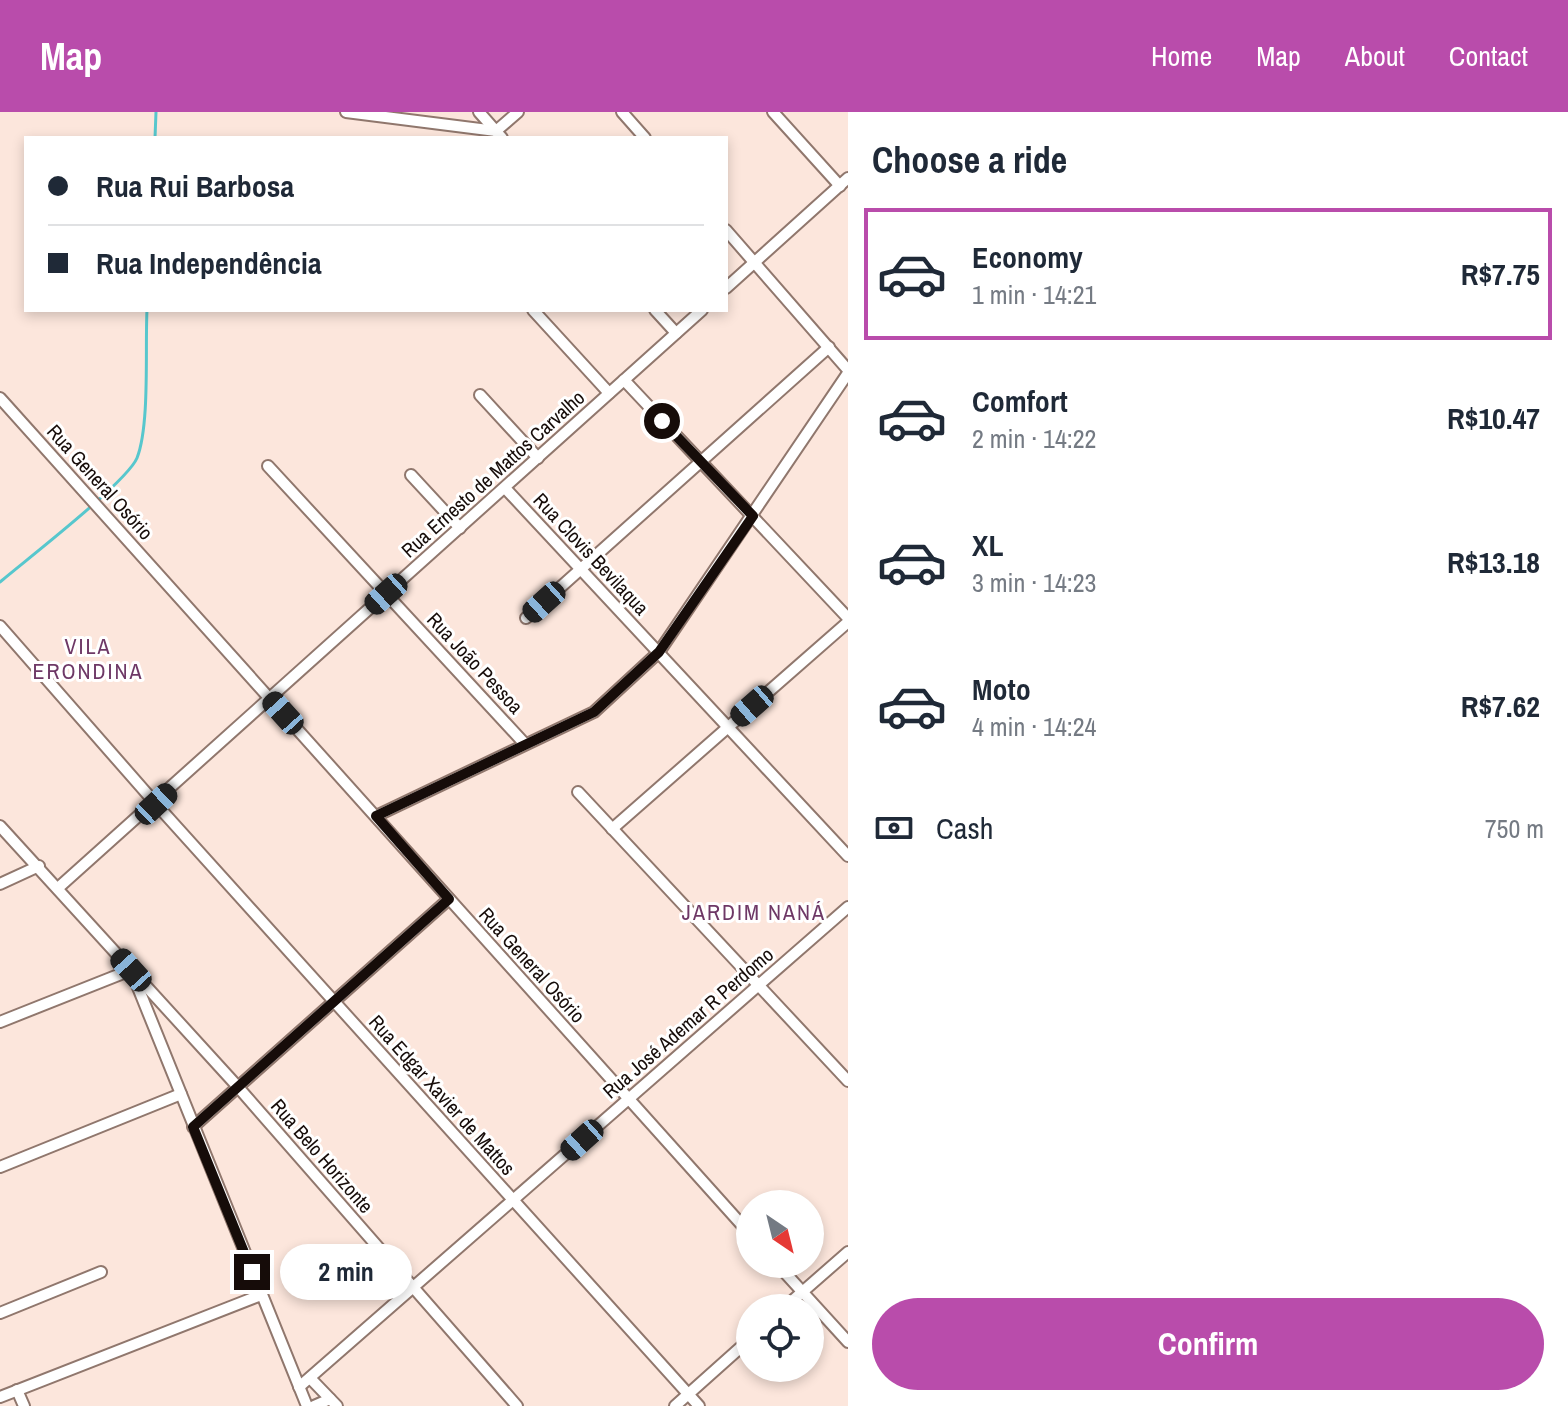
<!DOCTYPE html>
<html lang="en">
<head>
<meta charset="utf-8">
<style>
  :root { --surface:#fff; --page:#f2f2f3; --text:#1f2937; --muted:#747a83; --line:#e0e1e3; --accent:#b94cab }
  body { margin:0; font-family:"Archivo Narrow",sans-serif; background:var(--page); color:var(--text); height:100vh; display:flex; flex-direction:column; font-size:30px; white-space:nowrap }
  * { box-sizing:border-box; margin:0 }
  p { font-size:26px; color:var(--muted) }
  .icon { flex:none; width:44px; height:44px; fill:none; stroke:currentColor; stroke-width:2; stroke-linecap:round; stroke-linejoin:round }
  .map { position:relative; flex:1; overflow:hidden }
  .drawer { display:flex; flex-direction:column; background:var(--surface); width:720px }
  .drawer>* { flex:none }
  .hud { position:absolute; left:24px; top:24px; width:704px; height:176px; border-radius:0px; box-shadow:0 4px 12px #0003; display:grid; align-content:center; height:176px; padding:0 24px; background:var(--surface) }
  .needle { width:52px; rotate:145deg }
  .controls { position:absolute; left:736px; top:1078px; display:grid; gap:16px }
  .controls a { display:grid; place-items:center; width:88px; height:88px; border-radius:50%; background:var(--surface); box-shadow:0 4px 12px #0003; font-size:40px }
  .end { position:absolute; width:36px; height:36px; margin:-18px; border:10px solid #160c09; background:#fff; box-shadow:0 0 0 4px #fff }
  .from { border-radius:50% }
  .bubble { position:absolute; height:56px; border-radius:28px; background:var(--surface); box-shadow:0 4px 12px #0003; font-size:26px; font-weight:700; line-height:56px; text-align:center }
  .car { position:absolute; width:24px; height:48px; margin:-24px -12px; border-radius:10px; box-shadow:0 0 6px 2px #0007; background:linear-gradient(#222 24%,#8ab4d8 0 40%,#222 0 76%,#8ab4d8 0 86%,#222 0) }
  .hud b { display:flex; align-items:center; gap:28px; height:76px; font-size:30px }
  .hud b+b { border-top:2px solid var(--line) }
  .hud i { width:20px; height:20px; background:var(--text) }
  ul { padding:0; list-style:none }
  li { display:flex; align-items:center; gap:24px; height:132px; margin:0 16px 12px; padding:0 8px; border:4px solid transparent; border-radius:0px }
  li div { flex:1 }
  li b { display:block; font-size:30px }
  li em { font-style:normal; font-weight:700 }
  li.current { border-color:var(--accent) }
  li>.icon { width:72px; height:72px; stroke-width:1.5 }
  h2 { padding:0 24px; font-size:36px; line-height:96px }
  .pay { display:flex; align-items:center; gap:20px; height:88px; padding:0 24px; font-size:30px }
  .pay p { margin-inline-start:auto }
  .button { display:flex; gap:16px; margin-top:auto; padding:16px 24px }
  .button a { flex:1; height:92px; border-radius:48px; background:var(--accent); color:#fff; font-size:32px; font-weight:700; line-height:92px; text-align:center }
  header { display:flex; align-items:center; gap:48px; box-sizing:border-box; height:112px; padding:0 40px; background:var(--accent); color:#fff }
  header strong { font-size:38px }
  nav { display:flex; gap:44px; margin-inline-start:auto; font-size:28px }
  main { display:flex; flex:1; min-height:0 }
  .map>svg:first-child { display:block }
</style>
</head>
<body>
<header>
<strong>Map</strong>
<nav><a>Home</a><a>Map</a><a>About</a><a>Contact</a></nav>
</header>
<main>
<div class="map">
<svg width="848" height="1294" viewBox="0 0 848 1294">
  <rect width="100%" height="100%" fill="#fce6dc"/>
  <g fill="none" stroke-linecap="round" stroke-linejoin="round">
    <g stroke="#57c7cd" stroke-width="3">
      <polyline points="155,26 156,0"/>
      <path d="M0,470C26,448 127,370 137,346C150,313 145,236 147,198"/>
    </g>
    <g stroke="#90776d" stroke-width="14">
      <g id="minor">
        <polyline points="346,0 496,19 518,0"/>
        <polyline points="479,0 502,26"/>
        <polyline points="622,0 645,26"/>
        <polyline points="773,0 840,74"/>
        <polyline points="726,118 848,258"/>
        <polyline points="726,176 848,66"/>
        <polyline points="533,198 609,281"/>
        <polyline points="655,198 676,221"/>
        <polyline points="624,268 848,506"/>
        <polyline points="480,283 538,346"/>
        <polyline points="0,286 750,1122"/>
        <polyline points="268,354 524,631"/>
        <polyline points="411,363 460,416"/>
        <polyline points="505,376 848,744"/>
        <polyline points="526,506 829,235"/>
        <polyline points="0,514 156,692 699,1294"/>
        <polyline points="578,680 848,969"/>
        <polyline points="376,704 594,600 659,540 848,261"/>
        <polyline points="0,714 238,975 517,1294"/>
        <polyline points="612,717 848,510"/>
        <polyline points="0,772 39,754"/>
        <polyline points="58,776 702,198"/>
        <polyline points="135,868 307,1294"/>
        <polyline points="0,910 131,858"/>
        <polyline points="193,1015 449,787"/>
        <polyline points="0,1055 181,982"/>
        <polyline points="777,1152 848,1230"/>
        <polyline points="784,1196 848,1140"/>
        <polyline points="0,1201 101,1160"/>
        <polyline points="310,1266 337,1294"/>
        <polyline points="299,1275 848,795"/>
        <polyline points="17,1278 24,1294"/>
        <polyline points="0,1285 261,1183"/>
        <polyline points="314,1294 330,1287"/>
        <polyline points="675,1294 750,1227"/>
      </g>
    </g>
    <use href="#minor" stroke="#fff" stroke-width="10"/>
  </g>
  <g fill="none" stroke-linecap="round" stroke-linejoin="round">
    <polyline stroke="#160c09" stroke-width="10" points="252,1160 193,1015 449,787 376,704 594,600 659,540 753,404 662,309"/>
  </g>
  <g text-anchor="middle" stroke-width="6" stroke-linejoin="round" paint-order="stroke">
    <g font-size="20" fill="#160c09" stroke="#fff">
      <text transform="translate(493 362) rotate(-42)" y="7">Rua Ernesto de Mattos Carvalho</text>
      <text transform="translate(100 370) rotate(48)" y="7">Rua General Osório</text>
      <text transform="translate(591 442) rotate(47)" y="7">Rua Clovis Bevilaqua</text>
      <text transform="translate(475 551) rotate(47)" y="7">Rua João Pessoa</text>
      <text transform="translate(532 853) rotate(48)" y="7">Rua General Osório</text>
      <text transform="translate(688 911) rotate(-41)" y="7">Rua José Ademar R Perdomo</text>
      <text transform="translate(442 983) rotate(48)" y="7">Rua Edgar Xavier de Mattos</text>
      <text transform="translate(322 1044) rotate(49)" y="7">Rua Belo Horizonte</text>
    </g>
    <g font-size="22" letter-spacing="2" fill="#6e3866" stroke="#fff">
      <text x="88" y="542">VILA<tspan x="88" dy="25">ERONDINA</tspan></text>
      <text x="754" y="808">JARDIM NANÁ</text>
    </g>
  </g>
</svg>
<div class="controls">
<a><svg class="needle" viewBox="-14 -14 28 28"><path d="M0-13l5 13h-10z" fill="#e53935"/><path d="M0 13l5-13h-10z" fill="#747a83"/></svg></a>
<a><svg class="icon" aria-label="locate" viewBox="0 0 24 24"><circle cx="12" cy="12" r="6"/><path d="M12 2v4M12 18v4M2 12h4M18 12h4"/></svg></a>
</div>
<i class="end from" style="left:662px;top:309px"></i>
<i class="end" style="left:252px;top:1160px"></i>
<div class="bubble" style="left:280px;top:1132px;width:132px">2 min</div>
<i class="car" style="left:386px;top:482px;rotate:228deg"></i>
<i class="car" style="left:544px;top:490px;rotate:228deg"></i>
<i class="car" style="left:752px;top:594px;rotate:229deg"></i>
<i class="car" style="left:283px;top:601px;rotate:318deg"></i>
<i class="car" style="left:156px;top:692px;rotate:47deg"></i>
<i class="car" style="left:131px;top:858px;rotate:318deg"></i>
<i class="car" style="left:582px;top:1028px;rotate:228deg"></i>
<div class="hud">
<b><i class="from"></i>Rua Rui Barbosa</b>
<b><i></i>Rua Independência</b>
</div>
</div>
<section class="drawer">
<h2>Choose a ride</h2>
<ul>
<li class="current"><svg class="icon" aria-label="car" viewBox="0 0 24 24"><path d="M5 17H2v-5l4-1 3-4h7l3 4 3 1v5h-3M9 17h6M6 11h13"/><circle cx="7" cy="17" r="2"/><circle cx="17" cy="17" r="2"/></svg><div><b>Economy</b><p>1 min · 14:21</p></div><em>R$7.75</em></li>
<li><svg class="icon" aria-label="car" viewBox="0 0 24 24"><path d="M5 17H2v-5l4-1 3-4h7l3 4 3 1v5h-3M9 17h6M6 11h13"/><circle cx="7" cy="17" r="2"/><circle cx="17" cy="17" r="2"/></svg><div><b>Comfort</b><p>2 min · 14:22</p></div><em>R$10.47</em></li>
<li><svg class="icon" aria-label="car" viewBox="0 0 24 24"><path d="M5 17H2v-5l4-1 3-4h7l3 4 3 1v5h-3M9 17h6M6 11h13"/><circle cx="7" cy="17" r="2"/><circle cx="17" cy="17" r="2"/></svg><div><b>XL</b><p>3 min · 14:23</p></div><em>R$13.18</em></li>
<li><svg class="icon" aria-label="car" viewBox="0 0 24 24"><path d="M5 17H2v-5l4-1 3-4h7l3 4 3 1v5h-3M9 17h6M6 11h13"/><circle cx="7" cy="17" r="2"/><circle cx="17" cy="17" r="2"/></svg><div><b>Moto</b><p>4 min · 14:24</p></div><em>R$7.62</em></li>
</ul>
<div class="pay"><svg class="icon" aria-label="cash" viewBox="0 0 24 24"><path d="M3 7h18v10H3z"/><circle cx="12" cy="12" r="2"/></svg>Cash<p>750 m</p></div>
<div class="button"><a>Confirm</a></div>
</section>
</main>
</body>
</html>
